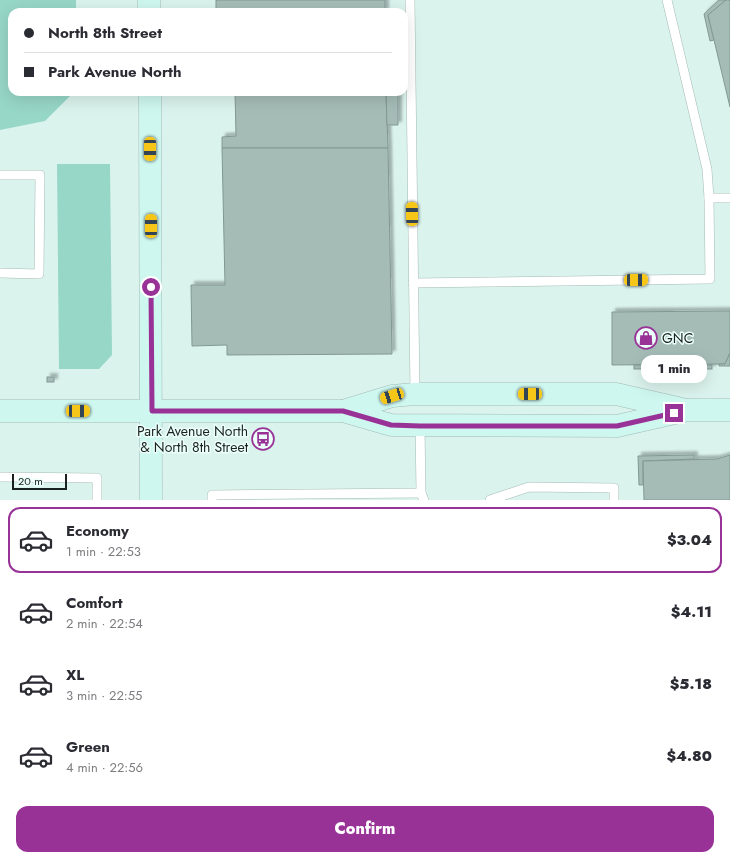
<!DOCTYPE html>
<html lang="en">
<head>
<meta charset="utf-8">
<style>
  :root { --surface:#fff; --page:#f2f2f3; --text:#2b2b33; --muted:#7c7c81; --line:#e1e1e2; --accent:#983297 }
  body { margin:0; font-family:Jost,sans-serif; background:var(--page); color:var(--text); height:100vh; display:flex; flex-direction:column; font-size:15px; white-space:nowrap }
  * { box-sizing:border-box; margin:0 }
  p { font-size:13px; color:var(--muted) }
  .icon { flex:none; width:22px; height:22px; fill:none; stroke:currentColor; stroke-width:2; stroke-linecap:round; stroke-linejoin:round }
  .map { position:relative; height:500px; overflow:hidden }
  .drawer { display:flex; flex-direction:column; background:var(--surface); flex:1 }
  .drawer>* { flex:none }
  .banner { position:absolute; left:8px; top:8px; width:400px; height:88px; border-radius:12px; box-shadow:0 4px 16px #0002; display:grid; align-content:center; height:88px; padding:0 16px; background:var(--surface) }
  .scale { position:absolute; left:12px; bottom:10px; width:55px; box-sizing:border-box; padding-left:4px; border:2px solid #18211f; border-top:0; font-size:11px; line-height:14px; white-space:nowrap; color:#18211f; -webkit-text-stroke:3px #ecfffa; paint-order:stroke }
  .end { position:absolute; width:18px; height:18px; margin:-9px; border:5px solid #983297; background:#fff; box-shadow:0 0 0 2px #fff }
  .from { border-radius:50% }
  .bubble { position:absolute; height:28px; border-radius:12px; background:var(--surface); box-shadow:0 4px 16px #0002; font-size:13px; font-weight:800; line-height:28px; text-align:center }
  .car { position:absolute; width:12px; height:24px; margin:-12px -6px; border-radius:5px; box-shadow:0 0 3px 1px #0007; background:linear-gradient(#f5c518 24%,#345 0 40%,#f5c518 0 76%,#345 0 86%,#f5c518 0) }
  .banner b { display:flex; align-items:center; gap:14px; height:38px; font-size:15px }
  .banner b+b { border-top:1px solid var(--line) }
  .banner i { width:10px; height:10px; background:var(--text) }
  ul { padding:7px 0 0; list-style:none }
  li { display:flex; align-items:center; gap:12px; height:66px; margin:0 8px 6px; padding:0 8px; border:2px solid transparent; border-radius:12px }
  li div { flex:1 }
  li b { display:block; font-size:15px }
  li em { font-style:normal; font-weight:800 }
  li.selected { border-color:var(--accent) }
  li>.icon { width:36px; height:36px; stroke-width:1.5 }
  .cta { display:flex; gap:8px; margin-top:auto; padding:8px 16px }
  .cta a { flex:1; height:46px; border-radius:12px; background:var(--accent); color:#fff; font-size:16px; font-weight:800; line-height:46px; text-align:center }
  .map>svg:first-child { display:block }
</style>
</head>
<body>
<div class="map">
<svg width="730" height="500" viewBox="0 0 730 500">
  <defs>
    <filter id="shadow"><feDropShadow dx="3.5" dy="-3.5" stdDeviation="1" flood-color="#0004"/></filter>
  </defs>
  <rect width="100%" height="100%" fill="#dbf3ed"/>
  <g fill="#97d7c8">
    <polygon points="0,0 76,0 76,12 12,12 12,92 73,93 45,121 0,130"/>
    <polygon points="110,164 112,355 99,369 59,369 57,164"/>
  </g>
  <g fill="#a5bcb6" stroke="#829893" filter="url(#shadow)">
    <rect x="216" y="0" width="169" height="12"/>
    <polygon points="719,0 726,0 708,15 714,40 710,41 704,14"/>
    <polygon points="726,0 730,0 730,107 708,15"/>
    <polygon points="235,92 386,92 388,148 222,148 222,137 236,136"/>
    <polygon points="386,92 398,92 398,125 387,125"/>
    <polygon points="222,148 388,148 392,354 227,355 227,345 192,346 191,285 225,285"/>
    <polygon points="730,311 730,353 725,364 612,365 612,312"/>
    <polygon points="730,353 730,366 719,366 719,364 725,364"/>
    <rect x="634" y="365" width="78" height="4"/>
    <rect x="47" y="377" width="7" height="5"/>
    <polygon points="694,455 694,459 643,461 643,485 639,485 638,456"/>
    <polygon points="730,455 730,500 644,500 643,461 717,459"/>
  </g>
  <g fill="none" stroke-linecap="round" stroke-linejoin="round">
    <g stroke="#a4bbb5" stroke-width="10">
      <g id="lane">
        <polyline points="410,0 415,394"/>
        <polyline points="0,175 40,175 39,274 0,273"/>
        <polyline points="709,198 730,198"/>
        <polyline points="413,283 710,279 709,198 707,169 667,0"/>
        <polyline points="420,426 421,493 424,500"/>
        <polyline points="0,477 97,478 97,500"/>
        <polyline points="212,500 212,495 421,493"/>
        <polyline points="490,500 529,487 614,488 614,500"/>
      </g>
    </g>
    <g stroke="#a4bbb5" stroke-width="23">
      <g id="secondary">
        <polyline points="149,0 149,12"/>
        <polyline points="150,92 151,500"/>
        <polyline points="0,411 343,411 391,425 617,426 688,410 730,410"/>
        <polyline points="343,411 392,396 415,394 616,394 682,409"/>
      </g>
    </g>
    <use href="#lane" stroke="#fff" stroke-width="9"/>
    <use href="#secondary" stroke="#cef7ef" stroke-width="22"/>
  </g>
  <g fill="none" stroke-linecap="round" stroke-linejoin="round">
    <polyline stroke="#983297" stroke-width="5" points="151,287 152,411 343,411 391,425 420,426 617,426 674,413"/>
  </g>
  <defs>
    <g id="shop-ring" transform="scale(1.15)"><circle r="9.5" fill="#ecfffa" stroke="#983297" stroke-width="1.5"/><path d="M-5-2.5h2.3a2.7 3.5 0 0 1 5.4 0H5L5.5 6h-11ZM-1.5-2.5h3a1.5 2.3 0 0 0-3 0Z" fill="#983297"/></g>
    <g id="bus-ring" transform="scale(1.15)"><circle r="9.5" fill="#ecfffa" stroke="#983297" stroke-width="1.5"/><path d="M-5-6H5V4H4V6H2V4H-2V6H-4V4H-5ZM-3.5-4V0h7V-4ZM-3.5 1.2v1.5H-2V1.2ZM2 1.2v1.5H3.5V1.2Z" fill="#983297"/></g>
  </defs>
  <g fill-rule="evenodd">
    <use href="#shop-ring" x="646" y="338"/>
    <use href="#bus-ring" x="263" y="439"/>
  </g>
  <g text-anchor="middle" stroke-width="3" stroke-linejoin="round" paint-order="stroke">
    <g font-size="14" fill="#18211f" stroke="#ecfffa" text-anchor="start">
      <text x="662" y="343">GNC</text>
      <text x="248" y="436" text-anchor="end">Park Avenue North<tspan x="248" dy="16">&amp; North 8th Street</tspan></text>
    </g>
  </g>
</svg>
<div class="scale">20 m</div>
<i class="end from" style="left:151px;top:287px"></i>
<i class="end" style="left:674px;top:413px"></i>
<div class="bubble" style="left:641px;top:355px;width:66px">1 min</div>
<i class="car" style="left:150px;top:149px;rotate:180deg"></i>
<i class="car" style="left:412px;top:214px;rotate:359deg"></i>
<i class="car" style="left:151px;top:226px;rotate:0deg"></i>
<i class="car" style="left:636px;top:280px;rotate:89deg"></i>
<i class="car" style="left:530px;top:394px;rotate:270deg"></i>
<i class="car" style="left:392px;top:396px;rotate:253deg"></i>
<i class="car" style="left:78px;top:411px;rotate:90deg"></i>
<div class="banner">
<b><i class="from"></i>North 8th Street</b>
<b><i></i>Park Avenue North</b>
</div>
</div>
<section class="drawer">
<ul>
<li class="selected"><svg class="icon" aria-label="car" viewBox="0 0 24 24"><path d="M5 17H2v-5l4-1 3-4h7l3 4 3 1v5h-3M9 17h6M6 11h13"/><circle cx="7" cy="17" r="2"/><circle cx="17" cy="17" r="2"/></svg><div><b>Economy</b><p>1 min · 22:53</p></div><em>$3.04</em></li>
<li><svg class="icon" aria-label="car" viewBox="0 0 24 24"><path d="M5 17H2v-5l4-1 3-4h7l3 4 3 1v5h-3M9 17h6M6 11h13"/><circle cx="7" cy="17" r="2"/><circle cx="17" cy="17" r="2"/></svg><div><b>Comfort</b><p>2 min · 22:54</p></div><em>$4.11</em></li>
<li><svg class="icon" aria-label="car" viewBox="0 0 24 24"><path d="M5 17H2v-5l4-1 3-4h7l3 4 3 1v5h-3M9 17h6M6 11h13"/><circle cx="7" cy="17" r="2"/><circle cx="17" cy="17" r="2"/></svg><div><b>XL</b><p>3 min · 22:55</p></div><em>$5.18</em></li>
<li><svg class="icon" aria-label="car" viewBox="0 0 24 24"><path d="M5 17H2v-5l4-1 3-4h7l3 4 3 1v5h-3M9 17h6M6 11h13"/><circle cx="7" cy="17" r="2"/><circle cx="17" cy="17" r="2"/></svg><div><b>Green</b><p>4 min · 22:56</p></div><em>$4.80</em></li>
</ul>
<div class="cta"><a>Confirm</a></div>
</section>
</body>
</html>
